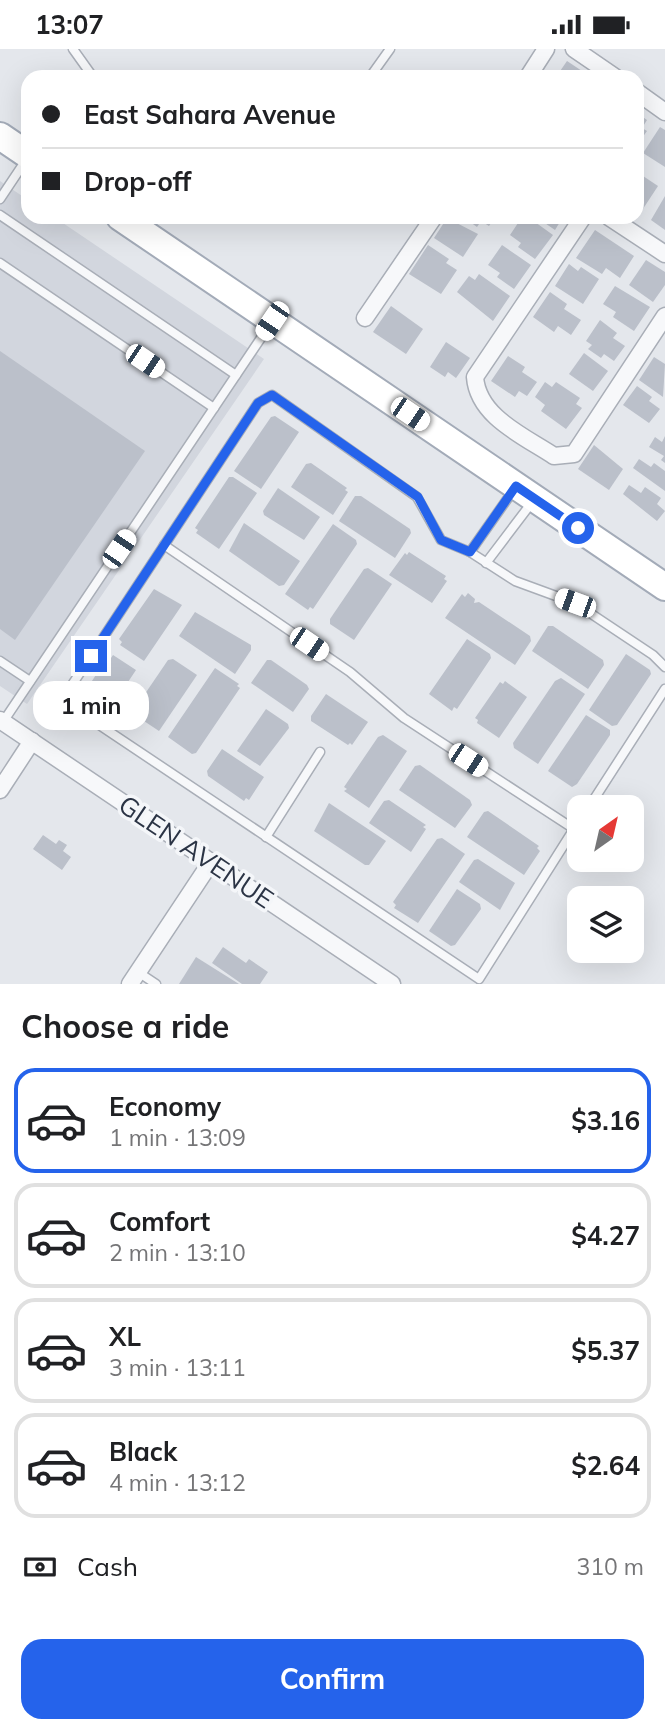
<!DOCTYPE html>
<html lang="en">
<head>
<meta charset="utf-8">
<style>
  :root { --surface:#fff; --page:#f2f2f2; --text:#202124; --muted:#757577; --line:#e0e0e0; --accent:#2563eb }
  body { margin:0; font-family:Mulish,sans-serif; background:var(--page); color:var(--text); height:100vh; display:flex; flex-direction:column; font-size:26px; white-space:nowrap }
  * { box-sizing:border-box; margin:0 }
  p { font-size:23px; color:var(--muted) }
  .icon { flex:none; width:38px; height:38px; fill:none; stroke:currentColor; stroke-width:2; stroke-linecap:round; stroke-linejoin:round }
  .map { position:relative; height:935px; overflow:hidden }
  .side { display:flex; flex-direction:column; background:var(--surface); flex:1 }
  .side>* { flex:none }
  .hud { position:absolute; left:21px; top:21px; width:623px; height:154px; border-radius:21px; box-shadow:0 7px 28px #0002; display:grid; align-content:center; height:154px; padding:0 21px; background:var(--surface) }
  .needle { width:46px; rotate:34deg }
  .controls { position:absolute; left:567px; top:746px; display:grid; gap:14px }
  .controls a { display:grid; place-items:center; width:77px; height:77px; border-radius:14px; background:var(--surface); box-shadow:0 7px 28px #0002; font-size:35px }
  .end { position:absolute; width:32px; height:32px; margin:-16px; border:9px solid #2563eb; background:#fff; box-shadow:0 0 0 4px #fff }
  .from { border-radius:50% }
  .bubble { position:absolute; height:49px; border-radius:21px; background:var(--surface); box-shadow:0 7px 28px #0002; font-size:23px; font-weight:700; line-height:49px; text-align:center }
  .car { position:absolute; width:21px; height:42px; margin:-21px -10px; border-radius:9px; box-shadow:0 0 5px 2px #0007; background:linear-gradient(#fff 24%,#345 0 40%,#fff 0 76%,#345 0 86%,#fff 0) }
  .hud b { display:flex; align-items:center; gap:24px; height:66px; font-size:26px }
  .hud b+b { border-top:2px solid var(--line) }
  .hud i { width:18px; height:18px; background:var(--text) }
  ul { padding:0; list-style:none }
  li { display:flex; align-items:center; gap:21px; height:105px; margin:0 14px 10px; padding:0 7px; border:4px solid var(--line); border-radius:21px }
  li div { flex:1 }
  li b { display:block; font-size:26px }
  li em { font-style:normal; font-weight:700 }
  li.selected { border-color:var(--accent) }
  li>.icon { width:63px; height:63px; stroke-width:1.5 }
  h2 { padding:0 21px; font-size:32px; line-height:84px }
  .pay { display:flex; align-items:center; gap:18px; height:77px; padding:0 21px; font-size:26px }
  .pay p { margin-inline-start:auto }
  .action { display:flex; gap:14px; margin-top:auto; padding:14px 21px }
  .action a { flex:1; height:80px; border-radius:21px; background:var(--accent); color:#fff; font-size:28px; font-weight:700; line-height:80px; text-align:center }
  .status { display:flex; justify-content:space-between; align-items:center; height:49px; padding:0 35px; background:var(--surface); direction:ltr }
  .status svg { height:19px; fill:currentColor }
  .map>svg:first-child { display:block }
</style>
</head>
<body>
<div class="status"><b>13:07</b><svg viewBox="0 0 49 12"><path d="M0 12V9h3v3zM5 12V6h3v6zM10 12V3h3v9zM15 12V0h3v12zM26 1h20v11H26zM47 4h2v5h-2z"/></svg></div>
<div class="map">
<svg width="665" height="935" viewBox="0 0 665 935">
  <rect width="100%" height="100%" fill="#e4e7ec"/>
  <polygon fill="#d2d6de" points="0,132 28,151 28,168 54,168 264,310 27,655 0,637"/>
  <g fill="#bbc0ca">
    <polygon points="567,12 591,28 556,28"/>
    <polygon points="637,64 647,71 642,79 647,82 637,96"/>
    <polygon points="660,78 665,81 665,118 643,104"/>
    <polygon points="637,123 658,137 639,166 637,165"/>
    <polygon points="665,147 665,181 651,171"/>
    <polygon points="463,168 495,168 489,177 481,172 477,178"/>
    <polygon points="522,168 528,168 553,186 535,210 518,198 521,194 510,186"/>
    <polygon points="536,168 563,168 555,181"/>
    <polygon points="447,169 478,185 463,208 434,189"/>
    <polygon points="595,181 634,207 620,229 606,219 602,225 576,209"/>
    <polygon points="428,196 449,210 446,214 457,221 441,245 409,225"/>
    <polygon points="502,196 531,216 514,240 497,228 500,224 488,216"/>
    <polygon points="646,211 665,223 665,236 653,253 629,236"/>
    <polygon points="569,215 578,222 581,218 599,230 583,255 555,237"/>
    <polygon points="479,225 510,247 493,272 457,243 469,227 475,231"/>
    <polygon points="615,237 650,258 634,282 613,268 616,263 603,255"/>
    <polygon points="550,243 567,255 564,260 581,271 571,286 558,277 554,283 533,268"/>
    <polygon points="391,257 423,280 406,305 373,283"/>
    <polygon points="600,271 617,284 613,289 625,297 614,312 604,305 601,309 588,300 592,296 586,292"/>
    <polygon points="446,293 470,309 456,329 448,323 445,328 430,318"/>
    <polygon points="0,302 145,402 15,591 0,580"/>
    <polygon points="584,304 608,322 593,342 569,325"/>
    <polygon points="508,307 525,318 522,323 537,333 527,347 519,342 515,348 491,332"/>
    <polygon points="654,308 665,315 663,348 639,331"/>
    <polygon points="545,333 552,338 556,333 580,349 576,355 582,359 566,380 541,362 545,356 535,348"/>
    <polygon points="637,337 652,348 649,352 660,360 649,374 623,356"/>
    <polygon points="275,367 299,383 261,440 234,422 271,368"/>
    <polygon points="665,387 665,414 661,411 664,407 649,398 655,388 662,393"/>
    <polygon points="594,396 623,420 609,441 578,420"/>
    <polygon points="639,410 651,418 654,414 665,422 665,442 633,419"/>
    <polygon points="311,414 347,439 345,441 348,443 333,466 291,438 306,415"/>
    <polygon points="229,428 233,428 257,444 219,500 196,484 198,481 195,479"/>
    <polygon points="629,436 641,444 645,438 661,449 657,455 665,462 657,472 623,445"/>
    <polygon points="278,439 320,468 304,491 264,466 263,462"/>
    <polygon points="355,447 361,447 410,480 411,484 395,509 339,472"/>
    <polygon points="244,474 300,512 284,536 279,537 229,502"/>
    <polygon points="333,475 356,491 357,495 313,560 310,558 308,561 285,545"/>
    <polygon points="409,503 446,527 444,530 447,532 432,554 389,526 405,504 407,506"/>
    <polygon points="368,519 392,535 354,591 330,575 330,570 364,520"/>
    <polygon points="154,540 182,556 144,612 120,596 122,593 119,590"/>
    <polygon points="468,544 475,550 474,554 479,553 530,587 531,592 515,616 445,569 462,545 465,548"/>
    <polygon points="195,563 251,596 251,601 235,625 179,587"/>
    <polygon points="548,577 553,577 603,611 604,616 588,640 532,602"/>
    <polygon points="467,590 490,605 491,609 457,660 454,658 452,662 429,645"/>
    <polygon points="626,605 650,621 651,625 617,676 612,677 589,661"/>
    <polygon points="113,606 136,621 108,663 83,646 108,607 111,609"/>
    <polygon points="173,610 197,626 159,682 135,666 134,661 168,611"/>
    <polygon points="267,611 271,611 307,636 309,640 293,663 251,634"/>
    <polygon points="215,619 239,635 237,637 240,639 196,704 192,705 168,688"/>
    <polygon points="561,629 585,645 538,715 514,699 513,694 555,632"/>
    <polygon points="505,632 527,648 499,689 477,674 478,671 475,669 500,633 503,635"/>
    <polygon points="326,645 368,673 352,696 350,694 348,696 311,672 311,667"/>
    <polygon points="266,660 288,675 289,679 260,717 237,702"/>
    <polygon points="586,666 610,681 610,686 577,735 572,738 548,722"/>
    <polygon points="383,686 407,702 369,759 344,742 347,740 344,738 378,688"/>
    <polygon points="222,700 264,728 249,751 246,749 244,752 208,727 207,722"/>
    <polygon points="420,716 470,751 472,756 455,779 399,741 415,717"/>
    <polygon points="389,751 426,776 423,778 426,780 411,803 369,774 384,752"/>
    <polygon points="329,754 386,792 369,816 365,816 314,782"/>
    <polygon points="488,762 539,797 537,799 540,802 524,826 467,788 484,763"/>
    <polygon points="43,786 56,795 59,791 67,796 63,802 71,808 62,821 33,800"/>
    <polygon points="442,789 465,805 418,874 394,859 396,856 393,853 437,790"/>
    <polygon points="478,810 515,834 500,861 459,833 474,811"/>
    <polygon points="457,840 480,855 481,860 455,896 451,897 429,882"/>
    <polygon points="223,898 246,914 249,910 268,923 260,935 242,935 212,914"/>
    <polygon points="196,908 239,935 179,935"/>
  </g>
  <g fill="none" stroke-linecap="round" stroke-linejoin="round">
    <g stroke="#a9aeb7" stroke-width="11">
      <g id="lane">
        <polyline points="73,0 93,28"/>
        <polyline points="370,28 390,0"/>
        <polyline points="0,150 26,111"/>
        <polyline points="0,166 236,326"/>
        <polyline points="0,214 214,359"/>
        <polyline points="164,496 350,623 404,669 574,780"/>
        <polyline points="470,503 515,439"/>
        <polyline points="486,514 533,452"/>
        <polyline points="0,612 30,632"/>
        <polyline points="3,673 271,274"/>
        <polyline points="589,758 665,640"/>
        <polyline points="579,772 479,930 62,651 258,354 272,346 417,448 441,491 470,503 515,532 575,554 653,606 665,618"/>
        <polyline points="266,788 320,703"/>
        <polyline points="138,923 156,935"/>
      </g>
    </g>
    <g stroke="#a9aeb7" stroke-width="19">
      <g id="street">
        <polyline points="574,0 615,28"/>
        <polyline points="528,28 546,0"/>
        <polyline points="637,43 665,63"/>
        <path d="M583,168L475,328C478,368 524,387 554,407L574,405L665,267"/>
        <polyline points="609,168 665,205"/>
        <polyline points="365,269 434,168"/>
        <polyline points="0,671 392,935"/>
        <polyline points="0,741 32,692"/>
        <polyline points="130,935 211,813"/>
      </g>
    </g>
    <g stroke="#a3abb8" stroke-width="30">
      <g id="primary">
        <polyline points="0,87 28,106"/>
        <polyline points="120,168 665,538"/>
      </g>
    </g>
    <use href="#lane" stroke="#f7f8fa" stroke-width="8"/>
    <use href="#street" stroke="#f7f8fa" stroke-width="16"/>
    <use href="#primary" stroke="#fff" stroke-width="26"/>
  </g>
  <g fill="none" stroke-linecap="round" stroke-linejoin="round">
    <polyline stroke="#2563eb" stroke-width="9" points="91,607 258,354 272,346 418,448 441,491 470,503 516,437 578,479"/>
  </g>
  <g text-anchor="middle" stroke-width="7" stroke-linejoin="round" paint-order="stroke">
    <g font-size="26" fill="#2b3445" stroke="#f4f6f9">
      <text transform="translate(196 803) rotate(34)" y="9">GLEN AVENUE</text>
    </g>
  </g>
</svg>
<div class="controls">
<a><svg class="needle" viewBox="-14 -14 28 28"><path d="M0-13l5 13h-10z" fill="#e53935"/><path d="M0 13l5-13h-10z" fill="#757577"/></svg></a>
<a><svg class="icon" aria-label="layers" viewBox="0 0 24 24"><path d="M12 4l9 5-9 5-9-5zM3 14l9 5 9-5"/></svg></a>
</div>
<i class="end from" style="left:578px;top:479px"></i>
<i class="end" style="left:91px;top:607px"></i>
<div class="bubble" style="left:33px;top:632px;width:116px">1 min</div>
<i class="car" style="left:272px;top:272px;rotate:214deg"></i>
<i class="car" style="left:145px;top:312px;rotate:124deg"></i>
<i class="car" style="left:410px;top:365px;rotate:124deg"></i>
<i class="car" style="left:119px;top:500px;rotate:34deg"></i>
<i class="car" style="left:575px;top:554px;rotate:290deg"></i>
<i class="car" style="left:309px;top:595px;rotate:124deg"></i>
<i class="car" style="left:468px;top:711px;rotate:123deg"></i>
<div class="hud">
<b><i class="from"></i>East Sahara Avenue</b>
<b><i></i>Drop-off</b>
</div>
</div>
<section class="side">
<h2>Choose a ride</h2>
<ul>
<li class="selected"><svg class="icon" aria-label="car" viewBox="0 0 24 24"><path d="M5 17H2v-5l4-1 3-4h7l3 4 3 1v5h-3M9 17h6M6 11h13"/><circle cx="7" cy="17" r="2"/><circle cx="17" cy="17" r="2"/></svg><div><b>Economy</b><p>1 min · 13:09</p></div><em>$3.16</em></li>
<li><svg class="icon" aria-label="car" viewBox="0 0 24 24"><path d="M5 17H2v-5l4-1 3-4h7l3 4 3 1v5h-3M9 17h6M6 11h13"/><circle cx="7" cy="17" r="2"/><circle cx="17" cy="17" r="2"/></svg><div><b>Comfort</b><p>2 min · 13:10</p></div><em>$4.27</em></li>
<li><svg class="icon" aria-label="car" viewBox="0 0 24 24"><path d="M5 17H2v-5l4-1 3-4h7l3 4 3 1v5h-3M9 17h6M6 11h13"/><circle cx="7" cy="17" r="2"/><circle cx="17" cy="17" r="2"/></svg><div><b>XL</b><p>3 min · 13:11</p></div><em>$5.37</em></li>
<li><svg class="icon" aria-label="car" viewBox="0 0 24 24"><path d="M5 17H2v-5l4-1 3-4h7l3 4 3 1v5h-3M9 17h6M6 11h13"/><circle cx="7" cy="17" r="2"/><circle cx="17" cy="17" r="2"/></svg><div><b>Black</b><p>4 min · 13:12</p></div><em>$2.64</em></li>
</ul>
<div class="pay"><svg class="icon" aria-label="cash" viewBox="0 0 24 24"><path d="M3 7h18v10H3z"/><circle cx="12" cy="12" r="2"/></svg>Cash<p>310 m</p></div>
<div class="action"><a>Confirm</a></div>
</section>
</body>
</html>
